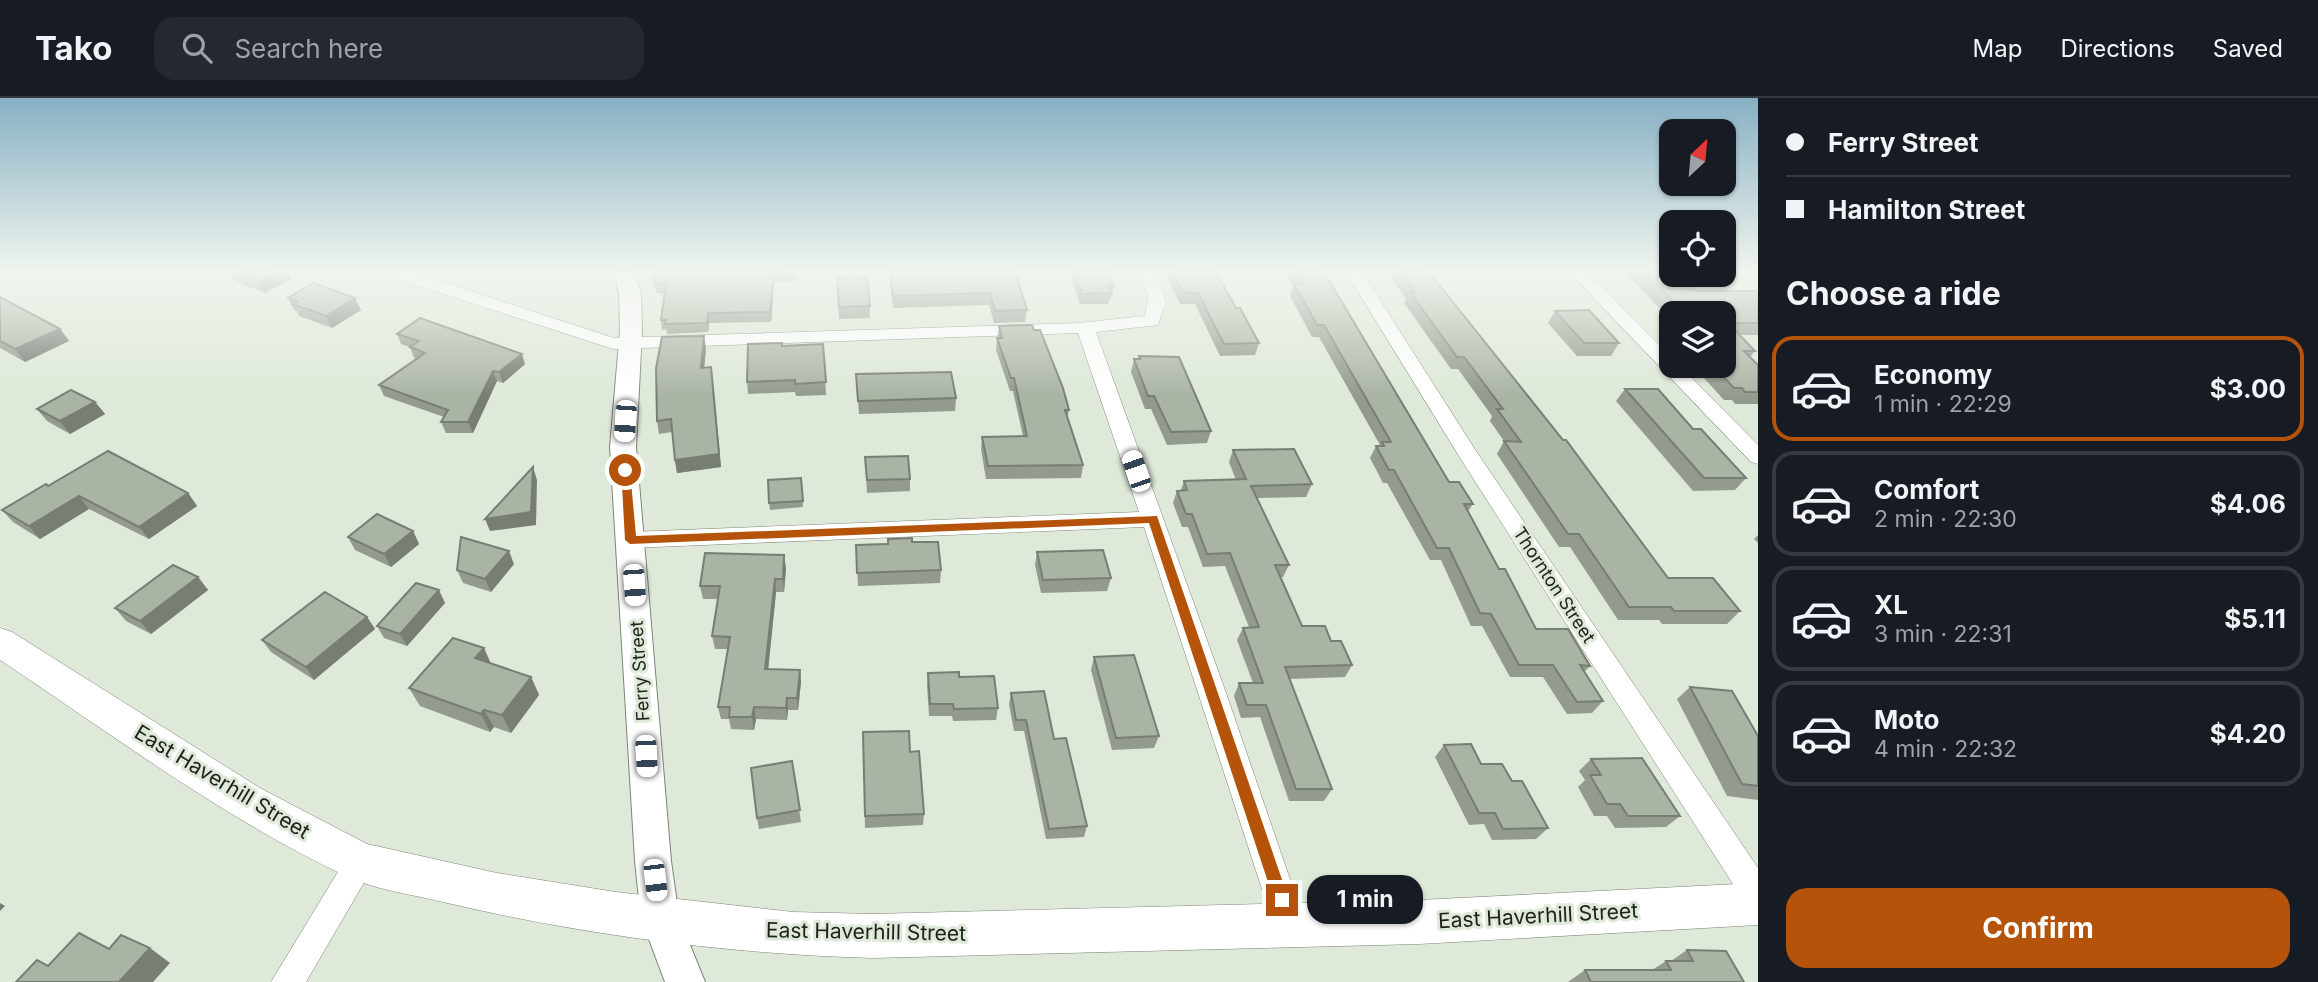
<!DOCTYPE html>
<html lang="en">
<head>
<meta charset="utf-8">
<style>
  :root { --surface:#171b24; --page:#242831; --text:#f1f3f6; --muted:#9ea1a6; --line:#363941; --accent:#b45309 }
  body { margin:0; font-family:Inter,sans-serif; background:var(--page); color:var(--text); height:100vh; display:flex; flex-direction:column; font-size:26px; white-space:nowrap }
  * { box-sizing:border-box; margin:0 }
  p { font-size:23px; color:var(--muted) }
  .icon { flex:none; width:38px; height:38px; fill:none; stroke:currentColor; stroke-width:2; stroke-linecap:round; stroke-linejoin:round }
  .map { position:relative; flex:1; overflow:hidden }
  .side { display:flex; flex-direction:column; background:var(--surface); width:560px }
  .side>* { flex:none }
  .top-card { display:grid; align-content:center; height:154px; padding:0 28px; background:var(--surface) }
  .needle { width:46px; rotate:26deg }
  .buttons { position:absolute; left:1659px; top:21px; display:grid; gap:14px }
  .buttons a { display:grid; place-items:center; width:77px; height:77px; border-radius:14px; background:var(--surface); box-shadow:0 2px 5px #0004; font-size:35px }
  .end { position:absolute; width:32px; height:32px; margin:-16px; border:9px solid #b45309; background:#fff; box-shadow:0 0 0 4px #fff }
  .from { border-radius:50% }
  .bubble { position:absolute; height:49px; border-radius:21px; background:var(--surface); box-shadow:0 2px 5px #0004; font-size:23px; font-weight:700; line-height:49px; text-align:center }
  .car { position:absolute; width:21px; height:42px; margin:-21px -10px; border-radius:9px; box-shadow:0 0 5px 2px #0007; background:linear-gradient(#fff 24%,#345 0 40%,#fff 0 76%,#345 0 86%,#fff 0) }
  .top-card b { display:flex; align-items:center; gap:24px; height:66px; font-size:26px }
  .top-card b+b { border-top:2px solid var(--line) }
  .top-card i { width:18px; height:18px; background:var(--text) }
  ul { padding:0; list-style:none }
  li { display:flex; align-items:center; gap:21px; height:105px; margin:0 14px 10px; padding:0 14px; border:4px solid var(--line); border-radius:21px }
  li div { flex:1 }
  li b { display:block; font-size:26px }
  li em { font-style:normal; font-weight:700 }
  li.active { border-color:var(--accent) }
  li>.icon { width:63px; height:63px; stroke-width:1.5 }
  h2 { padding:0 28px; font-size:32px; line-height:84px }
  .action { display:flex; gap:14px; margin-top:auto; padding:14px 28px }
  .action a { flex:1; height:80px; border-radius:21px; background:var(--accent); color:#fff; font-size:28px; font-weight:700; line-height:80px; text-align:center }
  header { display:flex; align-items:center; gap:42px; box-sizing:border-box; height:98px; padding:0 35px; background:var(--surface); border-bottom:2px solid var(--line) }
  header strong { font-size:33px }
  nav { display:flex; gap:38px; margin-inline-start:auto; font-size:24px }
  .search { width:490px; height:63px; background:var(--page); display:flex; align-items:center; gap:18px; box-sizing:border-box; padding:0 24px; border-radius:21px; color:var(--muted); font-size:26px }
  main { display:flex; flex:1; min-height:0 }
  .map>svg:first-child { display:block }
</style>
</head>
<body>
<header>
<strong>Tako</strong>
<div class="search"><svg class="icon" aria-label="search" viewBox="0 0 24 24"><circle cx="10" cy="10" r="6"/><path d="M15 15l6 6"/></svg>Search here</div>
<nav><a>Map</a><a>Directions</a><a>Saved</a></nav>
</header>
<main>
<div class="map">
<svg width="1758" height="884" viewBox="0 0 1758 884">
  <rect width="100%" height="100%" fill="#dee9d9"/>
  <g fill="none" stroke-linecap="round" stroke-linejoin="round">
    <g stroke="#7c8678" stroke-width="1">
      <g id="minor">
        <polygon points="387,174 412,174 614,240 1079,225 1145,218 1148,198 1139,174 1155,174 1166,204 1158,227 1096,234 1225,592 1306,828 1301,839 1290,844 1279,839 1274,828 1144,429 630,450 622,448 619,442 622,436 630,434 1139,414 1078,235 613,251 389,178"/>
        <polygon points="1346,174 1362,174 1476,353 1758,770 1758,812 1747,808 1462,363"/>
        <polygon points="1569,174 1587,174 1671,259 1671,268 1680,268 1758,347 1758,366 1751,364"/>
        <polygon points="361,750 372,754 376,764 306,884 271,884 350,754"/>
      </g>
    </g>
    <g stroke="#7c8678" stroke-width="2">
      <polygon id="tertiary" points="614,174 634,174 641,196 642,233 636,349 671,763 679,820 705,884 665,884 641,820 635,763 610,349 620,233 619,196"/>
    </g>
    <g stroke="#7c8678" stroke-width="1">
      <path id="secondary" d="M0,530L12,534L260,690L367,746L497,775L616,794L793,814L873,816L1419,802L1758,785V827L1419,846L873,860C729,856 583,837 443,804C411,796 375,792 346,778C223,720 113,637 0,562Z"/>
    </g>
    <use href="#minor" fill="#fff" fill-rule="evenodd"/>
    <use href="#tertiary" fill="#fff" fill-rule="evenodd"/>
    <use href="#secondary" fill="#fff" fill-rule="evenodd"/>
  </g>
  <g fill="#929b8e">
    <polygon points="228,174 288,174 291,181 265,195 232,182"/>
    <polygon points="655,174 796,174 796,183 774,184 771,224 709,225 708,234 667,236 666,231 662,232 661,222 665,195 656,195 654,186"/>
    <polygon points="890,174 1015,174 1027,212 1025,224 994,225 989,207 893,210 890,186"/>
    <polygon points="1069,174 1109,174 1114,188 1112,199 1110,199 1108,206 1080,206"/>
    <polygon points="1164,174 1216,174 1236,210 1259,245 1255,257 1220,258 1195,206 1180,206"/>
    <polygon points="1285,174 1324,174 1449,384 1473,406 1468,413 1499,471 1536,531 1590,568 1584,574 1603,603 1592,615 1567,616 1543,579 1510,579 1482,528 1471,528 1441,462 1430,462 1387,385 1383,385 1370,360 1376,348 1380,347 1319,239 1312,239 1290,198 1293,188"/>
    <polygon points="1387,174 1429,174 1668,480 1740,513 1727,526 1662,526 1659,522 1618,522 1570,449 1559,449 1497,356 1504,343 1490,323 1492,318 1458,271 1451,271 1404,205 1406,201"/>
    <polygon points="1625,174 1671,174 1695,193 1758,193 1758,237 1740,237 1755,253 1750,259 1758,267 1758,306 1735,306 1732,302 1724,302 1693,268 1724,268 1724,215 1671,215 1671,222"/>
    <polygon points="837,180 870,208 870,220 839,221"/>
    <polygon points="0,199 60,231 69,243 25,264 0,250"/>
    <polygon points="288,200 355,200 361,212 332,230 299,218 297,213 294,212"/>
    <polygon points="1555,213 1619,245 1611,258 1577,258 1548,225"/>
    <polygon points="999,228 1069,312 1067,320 1083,367 1081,380 986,381 981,351 982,339 1023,338 1013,293 1010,293 996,252"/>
    <polygon points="397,236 525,266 503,285 497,283 473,335 446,335 441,324 444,319 384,298 379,287 417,261 414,260 410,249 401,246"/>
    <polygon points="823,246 826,297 796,298 795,294 748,296 747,284 782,248"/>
    <polygon points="706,250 704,270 713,282 721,369 677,375 675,362 672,334 659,336 657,323"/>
    <polygon points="1139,258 1211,333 1207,345 1167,347 1151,311 1145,311 1131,274 1134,261 1138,261"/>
    <polygon points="856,276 956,300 955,313 859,316"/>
    <polygon points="1625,291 1693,331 1746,380 1735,392 1693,393 1616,303"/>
    <polygon points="95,304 105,316 70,336 47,323 37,311"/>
    <polygon points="1233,352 1312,386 1306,399 1257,400 1289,467 1283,479 1280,479 1302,528 1331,543 1352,567 1345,579 1289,581 1332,691 1324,703 1289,703 1260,619 1241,620 1234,598 1239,585 1253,585 1237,542 1243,530 1249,529 1225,468 1203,469 1188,429 1182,429 1173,405 1177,393 1181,392 1184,383 1236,382 1229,364"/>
    <polygon points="865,359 910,381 910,393 867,395"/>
    <polygon points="801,380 803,409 770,412 769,405"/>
    <polygon points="48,388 188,395 197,408 149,441 89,411 40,441 13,424 2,412"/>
    <polygon points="413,433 419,446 391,469 355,452 348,439"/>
    <polygon points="1758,437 1758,445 1754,441"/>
    <polygon points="912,444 941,472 940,485 858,488 856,447"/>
    <polygon points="1037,454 1111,480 1107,493 1041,495 1035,467"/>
    <polygon points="514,466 491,494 463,485 457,472"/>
    <polygon points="786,470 784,494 776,494 768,571 800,572 801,584 798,612 788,612 787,622 756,621 754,632 731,631 729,621 721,621 718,609 728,551 715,551 712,538 718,501 703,501 700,488"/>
    <polygon points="198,479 208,492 151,536 126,523 115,510"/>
    <polygon points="445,505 407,548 384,540 377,528"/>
    <polygon points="367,519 375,531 314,582 271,554 262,542"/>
    <polygon points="1094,559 1159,638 1154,650 1112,652 1091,572"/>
    <polygon points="491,565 531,579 539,597 511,635 494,629 490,634 420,608 409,590"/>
    <polygon points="928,575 959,579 998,610 996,622 953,623 952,618 929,618 927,587"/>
    <polygon points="1690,589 1758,638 1758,702 1727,698 1677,601"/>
    <polygon points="1011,595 1054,641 1087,728 1084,739 1046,741 1024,633 1014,633 1009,606"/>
    <polygon points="863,634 910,654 924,716 923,727 865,730"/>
    <polygon points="1444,647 1512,683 1548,730 1536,741 1492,742 1484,726 1469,727 1435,659"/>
    <polygon points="1591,661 1680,718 1666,729 1615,730 1607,718 1594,718 1578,689 1585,682 1579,673"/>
    <polygon points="792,663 801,724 759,731 757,720"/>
    <polygon points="1687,852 1744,884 1652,872 1666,863 1671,863"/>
    <polygon points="1585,872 1591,884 1568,884"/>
  </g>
  <g fill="#777e74">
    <polygon points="275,174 288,174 291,181 265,195 258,183"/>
    <polygon points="774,175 774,184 771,224 770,214"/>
    <polygon points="355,200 361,212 332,230 326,218"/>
    <polygon points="708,215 709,225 708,234 707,225"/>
    <polygon points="60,231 69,243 25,264 15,251"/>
    <polygon points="704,238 706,250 703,282 701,270"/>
    <polygon points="522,256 525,266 503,285 499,274"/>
    <polygon points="711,269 721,369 677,375 675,362"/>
    <polygon points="493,273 497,283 473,335 468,324"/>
    <polygon points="95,304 105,316 70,336 60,323"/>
    <polygon points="533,369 537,382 536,427 490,433 485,421"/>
    <polygon points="188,395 197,408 149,441 139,429"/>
    <polygon points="79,398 89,411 40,441 29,428"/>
    <polygon points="413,433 419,446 391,469 384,456"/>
    <polygon points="509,453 514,466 491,494 485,481"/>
    <polygon points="784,457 786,470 784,494 783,481"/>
    <polygon points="198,479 208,492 151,536 140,523"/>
    <polygon points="775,481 776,494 767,583 765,571"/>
    <polygon points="439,492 445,505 407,548 400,536"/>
    <polygon points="367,519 375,531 314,582 306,569"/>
    <polygon points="484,550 492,568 475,560"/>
    <polygon points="800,572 801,584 798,612 797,600"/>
    <polygon points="531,579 539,597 511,635 502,617"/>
    <polygon points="787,600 788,612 787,622 786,610"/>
    <polygon points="754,609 756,621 754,632 752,619"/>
    <polygon points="484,612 494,629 490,634 481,616"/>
    <polygon points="0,805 5,808 0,813"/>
    <polygon points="150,850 170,865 153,884 119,884"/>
  </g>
  <g fill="#aab4a5" stroke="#777e74" stroke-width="2">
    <polygon points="236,174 275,174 258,183"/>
    <polygon points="655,174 788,174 774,175 770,214 708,215 707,225 665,226 666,222 661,222 666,185 654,186"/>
    <polygon points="890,174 1015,174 1027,212 995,213 990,195 893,198"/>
    <polygon points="1074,174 1109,174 1114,188 1108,188 1110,195 1082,196"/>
    <polygon points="1172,174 1216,174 1236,210 1240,210 1259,245 1224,246 1198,195 1183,195"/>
    <polygon points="1296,174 1324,174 1449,384 1459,384 1473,406 1464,406 1499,471 1505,471 1536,531 1568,531 1590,568 1580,567 1603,603 1577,604 1553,567 1519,567 1491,516 1480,515 1449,450 1437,450 1394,372 1389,372 1376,348 1384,348 1382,344 1391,344 1324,227 1317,227 1294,186 1303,186"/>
    <polygon points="1400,174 1429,174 1563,342 1566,342 1668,480 1713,480 1740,513 1674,513 1671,509 1629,509 1579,436 1568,436 1504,343 1521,344 1497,311 1503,311 1464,259 1457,259 1410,194 1415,194"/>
    <polygon points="1644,174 1671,174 1671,177 1678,177 1695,193 1758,193 1758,225 1728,225 1755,253 1744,253 1758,267 1758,294 1745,294 1742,290 1734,290 1713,268 1724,268 1724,215 1685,215"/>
    <polygon points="867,179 870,208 839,209 837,180"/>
    <polygon points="313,185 355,200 326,218 293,206 297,203 288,200"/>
    <polygon points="0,199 60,231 15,251 0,243"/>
    <polygon points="1589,212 1619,245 1584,245 1555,213"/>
    <polygon points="420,220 522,256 499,274 493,273 468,324 441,324 448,312 379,287 425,255 410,249 419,243 397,236"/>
    <polygon points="1032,227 1034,232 1040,232 1063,290 1069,312 1065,312 1083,367 988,368 982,339 1027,338 1014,280 1011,280 997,240 1002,240 999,228"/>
    <polygon points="704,238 701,270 711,269 719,356 675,362 671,321 657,323 656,270 662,239"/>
    <polygon points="782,245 782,248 823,246 826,284 795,286 795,282 747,284 748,246"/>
    <polygon points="1139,258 1179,259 1211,333 1171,334 1154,298 1148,298 1134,261 1140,261"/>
    <polygon points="951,274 956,300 858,303 856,276"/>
    <polygon points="1625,291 1658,291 1693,331 1701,331 1746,380 1704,380"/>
    <polygon points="71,292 95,304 60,323 37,311"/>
    <polygon points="1294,351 1312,386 1251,388 1289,467 1275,467 1302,528 1325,528 1331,543 1341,543 1352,567 1285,569 1332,691 1296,691 1266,607 1247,607 1239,585 1263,585 1243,530 1259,529 1230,455 1207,456 1192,416 1186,416 1177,393 1187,392 1184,383 1246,381 1233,352"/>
    <polygon points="108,353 188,395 139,429 79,398 29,428 2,412 46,386 48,388"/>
    <polygon points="908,358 910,381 867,382 865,359"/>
    <polygon points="533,369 531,414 485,421"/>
    <polygon points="801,380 803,403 769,405 768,382"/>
    <polygon points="377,416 413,433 384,456 348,439"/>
    <polygon points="461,439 509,453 485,481 457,472"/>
    <polygon points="912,440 912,444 938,444 941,472 857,475 856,447 888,446 888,441"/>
    <polygon points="1103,452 1111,480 1043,482 1037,454"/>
    <polygon points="705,455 784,457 783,481 775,481 765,571 800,572 797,600 787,600 786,610 754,609 752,619 729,619 730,609 718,609 730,539 712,538 720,488 700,488"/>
    <polygon points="173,467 198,479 140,523 115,510"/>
    <polygon points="416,485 439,492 400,536 377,528"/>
    <polygon points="325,494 367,519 306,569 262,542"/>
    <polygon points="453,540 484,550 475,560 531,579 502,617 484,612 481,616 409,590"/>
    <polygon points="1134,557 1159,638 1116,640 1094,559"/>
    <polygon points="959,574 959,579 994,578 998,610 954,611 953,606 930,606 928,575"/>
    <polygon points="1690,589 1732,593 1758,638 1758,688 1742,686"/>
    <polygon points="1044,593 1054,641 1066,640 1087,728 1049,731 1026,622 1016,622 1011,595"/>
    <polygon points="909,633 910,654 919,653 924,716 865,718 863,634"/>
    <polygon points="1471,646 1481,666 1502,666 1512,683 1522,683 1548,730 1503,731 1495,715 1479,715 1444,647"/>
    <polygon points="1642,660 1680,718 1628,718 1620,706 1607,706 1590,677 1601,677 1591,661"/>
    <polygon points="792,663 800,712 757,720 751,670"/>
    <polygon points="79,835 109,851 121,837 150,850 119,884 16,884 37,862 48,868"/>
    <polygon points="1687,852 1726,853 1744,884 1591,884 1585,872 1671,872 1666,863 1693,863"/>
  </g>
  <linearGradient id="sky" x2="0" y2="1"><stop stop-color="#87b0c4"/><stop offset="0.58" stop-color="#f0f5ee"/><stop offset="1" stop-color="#f0f5ee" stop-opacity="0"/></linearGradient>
  <rect width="1758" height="298" fill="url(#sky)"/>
  <polygon fill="#b45309" points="621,370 630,372 636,438 1157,418 1289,802 1287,807 1282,809 1276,807 1274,802 1149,425 630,446 625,442"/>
  <g text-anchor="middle" stroke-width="6" stroke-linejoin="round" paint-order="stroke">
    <g font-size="18" fill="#1e221d" stroke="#dee9d9">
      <text transform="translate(1554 487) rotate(57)" y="6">Thornton Street</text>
      <text transform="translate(640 573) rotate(-94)" y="6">Ferry Street</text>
    </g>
    <g font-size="21" fill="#1e221d" stroke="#dee9d9">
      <text transform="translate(222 684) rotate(31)" y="7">East Haverhill Street</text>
      <text transform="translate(1538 818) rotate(-3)" y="7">East Haverhill Street</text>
      <text transform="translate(866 834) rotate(1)" y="7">East Haverhill Street</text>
    </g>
  </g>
</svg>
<div class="buttons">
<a><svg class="needle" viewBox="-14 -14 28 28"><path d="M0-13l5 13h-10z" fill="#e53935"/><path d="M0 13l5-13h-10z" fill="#9ea1a6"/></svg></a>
<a><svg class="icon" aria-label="locate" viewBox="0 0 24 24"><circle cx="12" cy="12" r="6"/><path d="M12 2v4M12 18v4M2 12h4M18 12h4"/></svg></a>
<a><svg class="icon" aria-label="layers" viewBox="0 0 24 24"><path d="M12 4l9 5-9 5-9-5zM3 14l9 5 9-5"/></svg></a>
</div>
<i class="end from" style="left:625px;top:372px"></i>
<i class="end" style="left:1282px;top:802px"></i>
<div class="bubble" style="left:1307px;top:777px;width:116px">1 min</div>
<i class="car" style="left:625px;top:323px;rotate:184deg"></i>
<i class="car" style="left:1136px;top:373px;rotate:341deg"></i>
<i class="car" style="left:634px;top:487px;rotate:176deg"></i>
<i class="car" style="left:646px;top:658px;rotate:177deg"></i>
<i class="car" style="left:655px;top:782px;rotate:173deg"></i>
</div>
<section class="side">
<div class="top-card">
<b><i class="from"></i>Ferry Street</b>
<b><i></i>Hamilton Street</b>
</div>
<h2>Choose a ride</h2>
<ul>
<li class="active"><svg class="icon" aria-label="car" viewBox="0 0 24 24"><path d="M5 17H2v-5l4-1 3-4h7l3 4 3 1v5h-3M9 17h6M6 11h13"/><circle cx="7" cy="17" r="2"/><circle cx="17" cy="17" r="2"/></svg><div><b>Economy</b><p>1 min · 22:29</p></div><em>$3.00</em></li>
<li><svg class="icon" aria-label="car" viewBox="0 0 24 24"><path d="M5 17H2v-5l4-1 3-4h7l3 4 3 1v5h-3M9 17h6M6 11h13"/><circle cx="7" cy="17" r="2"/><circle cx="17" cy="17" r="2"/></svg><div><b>Comfort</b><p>2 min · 22:30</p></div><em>$4.06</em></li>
<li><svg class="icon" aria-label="car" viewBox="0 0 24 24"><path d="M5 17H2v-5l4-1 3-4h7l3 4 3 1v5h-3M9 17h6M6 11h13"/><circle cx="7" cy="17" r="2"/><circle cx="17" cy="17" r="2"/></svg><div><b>XL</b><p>3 min · 22:31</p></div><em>$5.11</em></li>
<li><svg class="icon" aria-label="car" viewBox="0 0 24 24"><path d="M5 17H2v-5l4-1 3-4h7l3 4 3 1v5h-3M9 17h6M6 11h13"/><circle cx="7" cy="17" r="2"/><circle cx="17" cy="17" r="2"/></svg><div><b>Moto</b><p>4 min · 22:32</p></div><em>$4.20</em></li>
</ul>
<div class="action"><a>Confirm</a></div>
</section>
</main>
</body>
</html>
